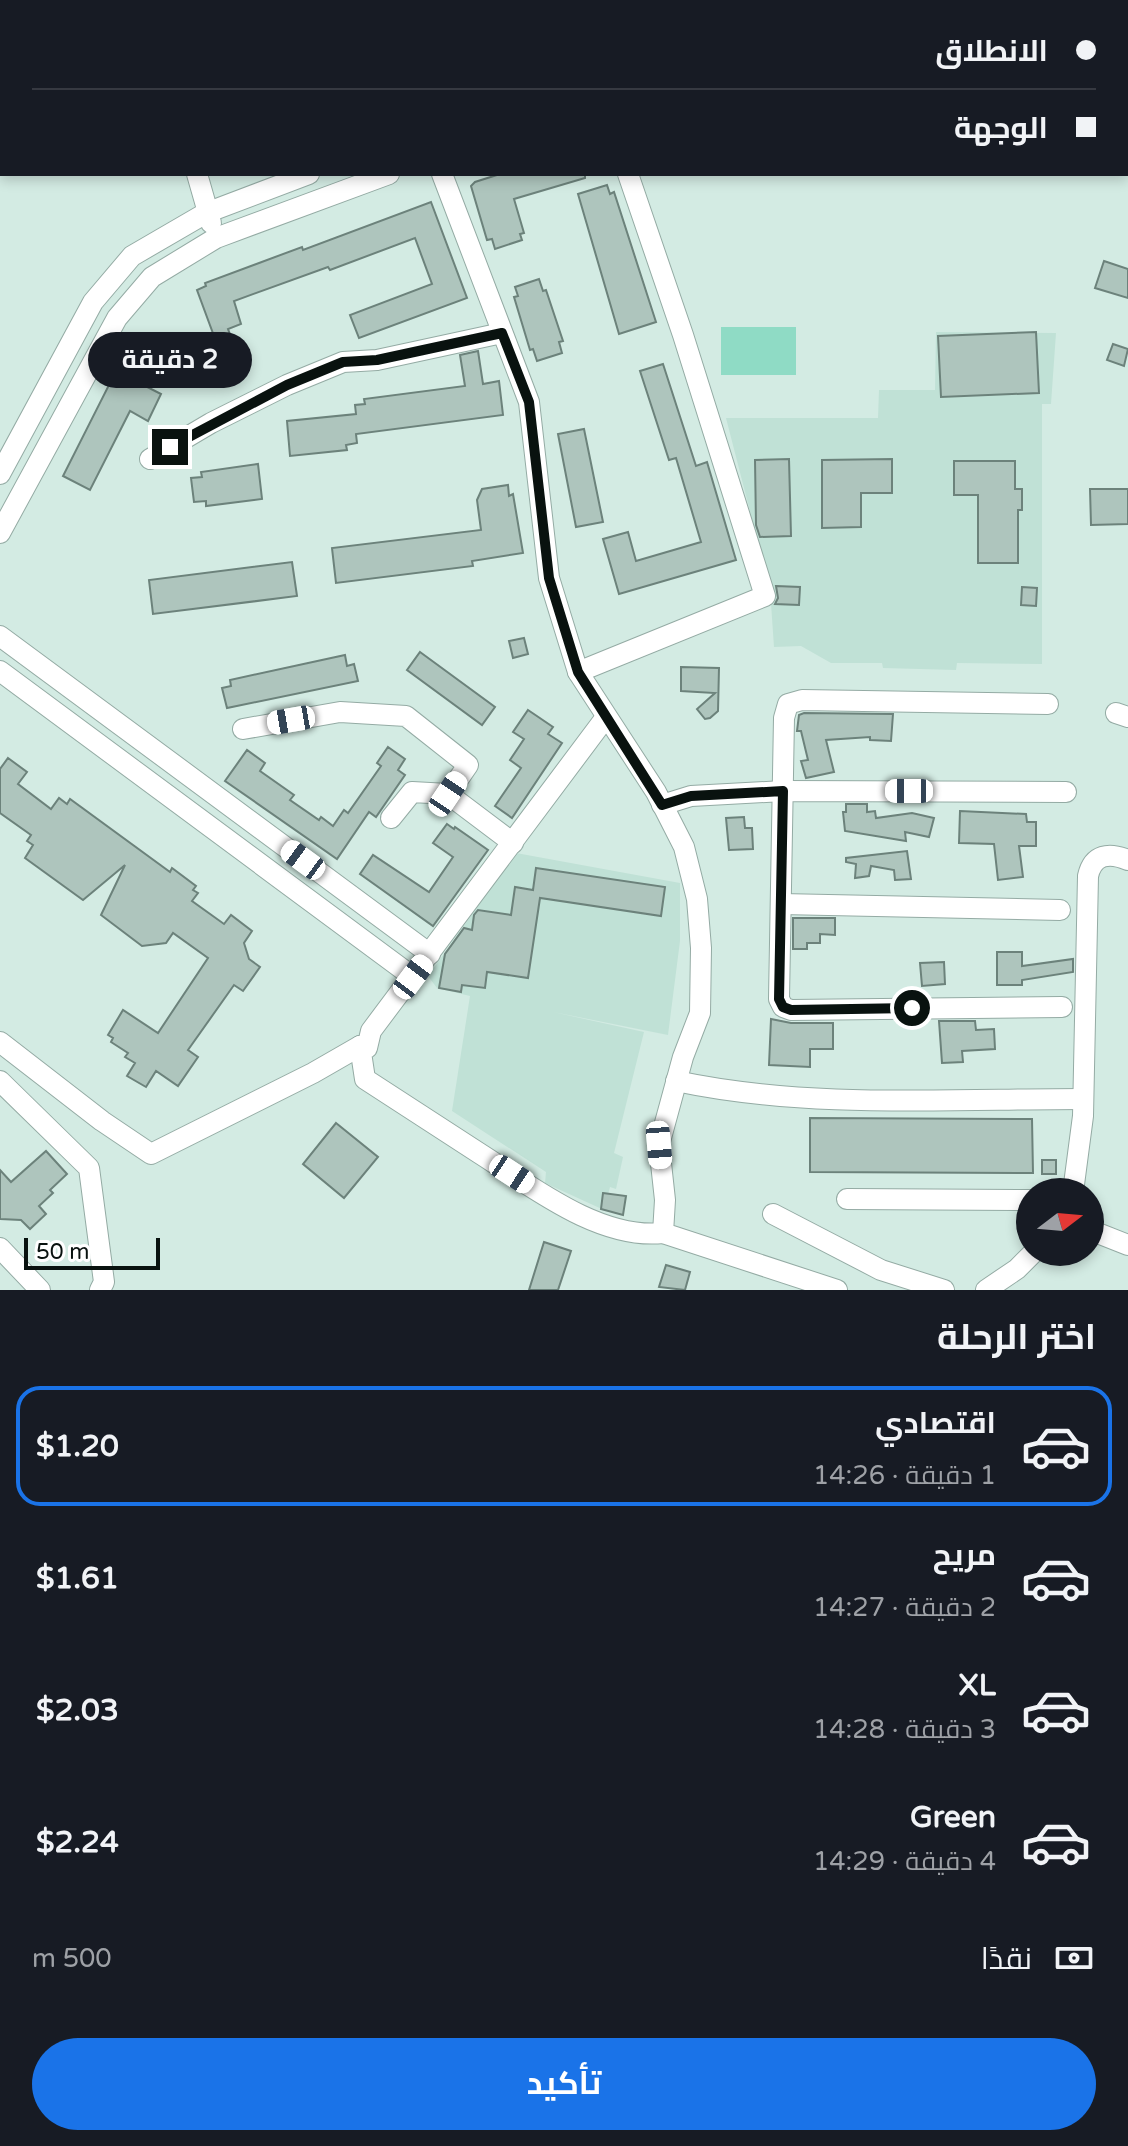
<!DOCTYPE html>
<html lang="ar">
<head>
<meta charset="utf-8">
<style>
  :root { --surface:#171b24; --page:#20242c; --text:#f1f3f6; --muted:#9ea1a6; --line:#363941; --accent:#1a73e8 }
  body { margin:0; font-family:"Varela Round",Cairo,sans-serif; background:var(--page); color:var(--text); direction:rtl; height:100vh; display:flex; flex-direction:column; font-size:30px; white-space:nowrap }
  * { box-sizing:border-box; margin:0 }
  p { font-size:26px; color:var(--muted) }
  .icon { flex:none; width:44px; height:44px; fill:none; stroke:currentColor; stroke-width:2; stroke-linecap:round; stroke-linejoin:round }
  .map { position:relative; height:1290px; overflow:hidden; direction:ltr }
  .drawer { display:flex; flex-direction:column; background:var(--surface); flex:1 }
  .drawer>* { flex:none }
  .top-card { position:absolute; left:0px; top:0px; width:1128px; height:176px; box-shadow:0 4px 12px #0003; direction:rtl; display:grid; align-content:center; height:176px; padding:0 32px; background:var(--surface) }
  .needle { width:52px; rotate:74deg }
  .tools { position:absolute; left:1016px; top:1178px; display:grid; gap:16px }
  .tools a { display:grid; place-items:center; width:88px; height:88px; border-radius:50%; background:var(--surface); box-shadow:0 4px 12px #0003; font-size:40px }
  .scale { position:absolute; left:24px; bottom:20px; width:136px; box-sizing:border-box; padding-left:8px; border:4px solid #09120f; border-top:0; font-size:22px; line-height:28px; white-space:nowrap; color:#09120f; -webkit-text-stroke:6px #fff; paint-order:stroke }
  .end { position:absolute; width:36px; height:36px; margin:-18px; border:10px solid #09120f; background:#fff; box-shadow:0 0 0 4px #fff }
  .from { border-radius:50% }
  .bubble { position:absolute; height:56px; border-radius:28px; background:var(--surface); box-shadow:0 4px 12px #0003; font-size:26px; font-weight:700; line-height:56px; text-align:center; direction:rtl }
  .car { position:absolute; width:24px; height:48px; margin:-24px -12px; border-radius:10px; box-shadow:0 0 6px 2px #0007; background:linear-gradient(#fff 24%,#345 0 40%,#fff 0 76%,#345 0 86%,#fff 0) }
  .top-card b { display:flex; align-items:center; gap:28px; height:76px; font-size:30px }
  .top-card b+b { border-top:2px solid var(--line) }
  .top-card i { width:20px; height:20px; background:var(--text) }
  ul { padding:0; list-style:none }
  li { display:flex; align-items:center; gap:24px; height:120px; margin:0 16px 12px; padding:0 16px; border:4px solid transparent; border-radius:24px }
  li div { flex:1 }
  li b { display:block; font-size:30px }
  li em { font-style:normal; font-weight:700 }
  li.current { border-color:var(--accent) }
  li>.icon { width:72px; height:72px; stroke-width:1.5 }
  h2 { padding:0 32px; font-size:36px; line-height:96px }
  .pay { display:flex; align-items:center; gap:20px; height:88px; padding:0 32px; font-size:30px }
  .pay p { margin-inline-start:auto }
  .button { display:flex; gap:16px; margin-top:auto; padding:16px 32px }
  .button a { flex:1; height:92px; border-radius:48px; background:var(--accent); color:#fff; font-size:32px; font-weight:700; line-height:92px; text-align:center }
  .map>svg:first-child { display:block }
</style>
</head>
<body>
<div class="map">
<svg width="1128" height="1290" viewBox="0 0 1128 1290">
  <rect width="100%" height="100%" fill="#d3ebe3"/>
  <g fill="#c0e1d6">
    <polygon points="598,0 779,0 598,2"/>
    <polygon points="905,0 1113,0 905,2"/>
    <polygon points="936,332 1056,333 1051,404 1042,404 1042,664 957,663 956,670 883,668 882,663 831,663 801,646 774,647 770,589 726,418 878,418 879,390 935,390"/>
    <polygon points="516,853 680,883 680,941 668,1035 553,1012 644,1032 614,1153 623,1157 616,1189 610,1187 604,1210 545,1183 546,1172 452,1111 470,996 437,988 428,976"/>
  </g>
  <rect fill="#8fdbc5" x="721" y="327" width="75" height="48"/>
  <g fill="#aec5bd" stroke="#6c827b" stroke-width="2">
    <polygon points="500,174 585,174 585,178 514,199 524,233 520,234 522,240 495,249 492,239 487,240 471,186 475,182"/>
    <polygon points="607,185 610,194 614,192 656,322 619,334 578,194"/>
    <polygon points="431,202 467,298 359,338 350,315 432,284 415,238 330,270 328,267 234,301 241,324 228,329 236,350 221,355 197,290 206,286 205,283 302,247 303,250"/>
    <polygon points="1104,261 1128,269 1128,298 1095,288"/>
    <polygon points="539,279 543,291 546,290 563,341 559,342 562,353 537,361 533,349 530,350 514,297 518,296 515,287"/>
    <polygon points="1036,332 1039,393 941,397 938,336"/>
    <polygon points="1113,344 1128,349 1124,366 1107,360"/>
    <polygon points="478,351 483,384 499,381 503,415 356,434 357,443 346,445 347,450 290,456 287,421 356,414 355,405 365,404 364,399 465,386 460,355"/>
    <polygon points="663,364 696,466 707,462 736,560 619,594 603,539 628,532 636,561 701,542 676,458 669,460 640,371"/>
    <polygon points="116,371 161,394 148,421 130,411 90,490 63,476"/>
    <polygon points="584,429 603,522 576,527 558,434"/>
    <polygon points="789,459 791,536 760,537 756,525 755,460"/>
    <polygon points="892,459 892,493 861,493 861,527 822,528 822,460"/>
    <polygon points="954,461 1015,461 1015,489 1022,489 1022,510 1018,510 1018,563 978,563 978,495 954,495"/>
    <polygon points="258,464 262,499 206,506 206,501 194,502 191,478 202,477 201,472"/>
    <polygon points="508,485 509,496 513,494 523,553 472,561 473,566 336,583 332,548 481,530 477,500 482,489"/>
    <polygon points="1090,489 1128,489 1128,524 1091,525"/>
    <polygon points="292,562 297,596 153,614 149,580"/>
    <polygon points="776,586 800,587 799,605 775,604 778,598"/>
    <polygon points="1022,587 1037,588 1036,606 1021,605"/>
    <polygon points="524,638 528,654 513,658 509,641"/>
    <polygon points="420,652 495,707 482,725 407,670"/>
    <polygon points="345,655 347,666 354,664 358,681 227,708 222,688 231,686 230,680"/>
    <polygon points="681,667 719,668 718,711 710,718 705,719 697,709 715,693 681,691"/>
    <polygon points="528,710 553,727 548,734 562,743 512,818 495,806 521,768 510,760 524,739 513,732"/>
    <polygon points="804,713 893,714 891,741 870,740 870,737 826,740 834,772 806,778 801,761 808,760 801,731 797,731 799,715"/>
    <polygon points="388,747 405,759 398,770 405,775 376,817 369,812 337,859 225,781 247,750 265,763 260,771 294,795 290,800 319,820 321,817 333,826 344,810 348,813 381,766 377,763"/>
    <polygon points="8,758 27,772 18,784 51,809 59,798 67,804 70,799 170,872 172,868 196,886 193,890 198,893 192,901 224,924 231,915 252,931 244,943 249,959 260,967 243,991 234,985 188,1050 198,1057 178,1086 156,1071 146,1087 127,1076 135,1063 125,1057 128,1053 111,1042 113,1038 108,1035 123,1010 158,1033 208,958 173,933 166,943 142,946 101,915 125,865 83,900 25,858 33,845 27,841 31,835 0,813 0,769"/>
    <polygon points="846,804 867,804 867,812 875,811 876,818 912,813 934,818 929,837 905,832 906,841 845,831 843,812 846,812"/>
    <polygon points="960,811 1026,814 1027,822 1036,822 1036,846 1019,846 1023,877 998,880 994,844 959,843"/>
    <polygon points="744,817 745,828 752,828 753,849 729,850 726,818"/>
    <polygon points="447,824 454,829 455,827 488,850 433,926 360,874 373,855 429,892 453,857 433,843"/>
    <polygon points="907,851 911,879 895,880 894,870 871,866 869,876 855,878 856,864 846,862 846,858"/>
    <polygon points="536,868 665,887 661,916 540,898 528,978 487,972 485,988 462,985 461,992 439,988 445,954 464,928 472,930 474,915 478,910 511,915 515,887 533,890"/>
    <polygon points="793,918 835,918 835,935 820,934 820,943 807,943 807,949 793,949"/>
    <polygon points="997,952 1022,952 1022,966 1073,959 1073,972 1022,980 1022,985 997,985"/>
    <polygon points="944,962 945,984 922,986 920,963"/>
    <polygon points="771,1019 791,1023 833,1023 833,1049 810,1049 810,1067 769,1065"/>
    <polygon points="939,1021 975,1021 976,1030 994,1029 995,1049 962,1051 963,1062 942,1063"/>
    <polygon points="810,1118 1032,1119 1033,1173 810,1172"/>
    <polygon points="336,1123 378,1157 344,1198 303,1164"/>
    <polygon points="46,1151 67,1174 50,1190 53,1193 39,1206 46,1214 30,1229 21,1220 0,1219 0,1170 11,1182"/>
    <rect x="1042" y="1160" width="14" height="14"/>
    <polygon points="603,1193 626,1196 623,1215 601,1209"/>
    <polygon points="544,1242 571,1251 558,1290 529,1290"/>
    <polygon points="666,1265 690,1272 685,1290 659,1287"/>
  </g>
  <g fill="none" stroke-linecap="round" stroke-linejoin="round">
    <g stroke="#94aba4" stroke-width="22">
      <g id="minor">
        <polyline points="569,0 569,2"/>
        <polyline points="157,2 159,0"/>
        <polyline points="503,2 508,0"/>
        <polyline points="1126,72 1128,72"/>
        <polyline points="1126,102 1128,102"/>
        <polyline points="197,174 211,223"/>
        <polyline points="442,174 529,402 549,578 578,672 656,792 684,847 697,899 701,948 700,1013 683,1057 659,1145 665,1200 663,1233 837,1290"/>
        <polyline points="150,459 211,423 287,385 343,362 377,360 502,333"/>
        <polyline points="0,474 93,302 132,256 206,213 309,174"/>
        <polyline points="0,533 117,318 152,277 216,238 389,174"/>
        <polyline points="0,636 430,954"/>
        <polyline points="0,671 413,977"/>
        <polyline points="578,672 765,596 683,335 628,174"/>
        <polyline points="1048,704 802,700 788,704 784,718 779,999 783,1007 791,1010 1062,1007"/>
        <polyline points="1116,713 1128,717"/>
        <path d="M606,717L371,1031L367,1048L360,1046L365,1079C403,1104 441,1128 479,1153C531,1186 599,1240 663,1233"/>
        <polyline points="243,729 340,712 406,716 468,765 448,794 513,843"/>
        <polyline points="662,805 691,796 783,791 1066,792"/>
        <polyline points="391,818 412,792 448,794"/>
        <polyline points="781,904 1060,910"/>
        <polyline points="0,1042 102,1121 151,1154 313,1073 360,1046"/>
        <polyline points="0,1081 89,1168 104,1282 100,1290"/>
        <path d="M676,1081C807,1109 949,1099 1083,1099"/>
        <path d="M1073,1192L1083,1116L1088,876C1093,854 1109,852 1128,860"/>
        <polyline points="847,1199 1030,1200"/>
        <polyline points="773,1214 881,1270 944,1290"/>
        <polyline points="1090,1230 1128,1245"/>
        <polyline points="0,1248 40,1290"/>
        <polyline points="986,1290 1017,1269 1034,1252"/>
      </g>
    </g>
    <use href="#minor" stroke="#fff" stroke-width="20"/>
  </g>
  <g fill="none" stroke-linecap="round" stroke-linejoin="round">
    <polyline stroke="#09120f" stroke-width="10" points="170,447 287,385 343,362 377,360 502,333 529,402 549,578 578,672 662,805 691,796 783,791 779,999 783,1007 791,1010 912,1008"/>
  </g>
</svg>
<div class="tools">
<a><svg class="needle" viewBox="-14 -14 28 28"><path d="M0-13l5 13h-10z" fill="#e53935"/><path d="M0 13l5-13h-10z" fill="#9ea1a6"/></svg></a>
</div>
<div class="scale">50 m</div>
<i class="end from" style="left:912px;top:1008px"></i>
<i class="end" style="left:170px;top:447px"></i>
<div class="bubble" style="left:88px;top:332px;width:164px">2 دقيقة</div>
<i class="car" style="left:291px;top:720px;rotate:260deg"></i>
<i class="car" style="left:909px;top:791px;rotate:270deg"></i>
<i class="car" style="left:448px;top:794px;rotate:34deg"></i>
<i class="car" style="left:303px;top:860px;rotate:306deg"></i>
<i class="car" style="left:413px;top:977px;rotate:37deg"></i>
<i class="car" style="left:659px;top:1145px;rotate:175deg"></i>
<i class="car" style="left:512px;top:1174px;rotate:123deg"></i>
<div class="top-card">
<b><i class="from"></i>الانطلاق</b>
<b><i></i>الوجهة</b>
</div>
</div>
<section class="drawer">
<h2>اختر الرحلة</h2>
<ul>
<li class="current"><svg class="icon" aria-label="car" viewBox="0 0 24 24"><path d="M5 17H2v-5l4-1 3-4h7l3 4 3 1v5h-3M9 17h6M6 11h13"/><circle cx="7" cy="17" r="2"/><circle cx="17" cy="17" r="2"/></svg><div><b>اقتصادي</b><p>1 دقيقة · 14:26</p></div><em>$1.20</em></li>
<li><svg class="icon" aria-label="car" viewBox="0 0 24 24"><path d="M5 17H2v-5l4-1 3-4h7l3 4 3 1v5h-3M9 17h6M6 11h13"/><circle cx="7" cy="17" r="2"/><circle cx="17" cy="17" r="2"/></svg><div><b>مريح</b><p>2 دقيقة · 14:27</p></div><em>$1.61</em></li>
<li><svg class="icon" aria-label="car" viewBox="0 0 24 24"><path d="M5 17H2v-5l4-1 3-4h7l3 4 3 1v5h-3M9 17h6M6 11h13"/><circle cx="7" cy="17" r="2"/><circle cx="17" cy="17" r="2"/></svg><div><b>XL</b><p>3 دقيقة · 14:28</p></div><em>$2.03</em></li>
<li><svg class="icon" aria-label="car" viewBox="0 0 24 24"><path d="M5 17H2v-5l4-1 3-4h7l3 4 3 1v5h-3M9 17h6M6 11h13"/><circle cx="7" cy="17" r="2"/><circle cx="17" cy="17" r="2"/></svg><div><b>Green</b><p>4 دقيقة · 14:29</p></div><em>$2.24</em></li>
</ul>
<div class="pay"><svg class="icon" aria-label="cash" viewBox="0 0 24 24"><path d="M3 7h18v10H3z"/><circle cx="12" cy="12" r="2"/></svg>نقدًا<p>500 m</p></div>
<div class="button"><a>تأكيد</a></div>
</section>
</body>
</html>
